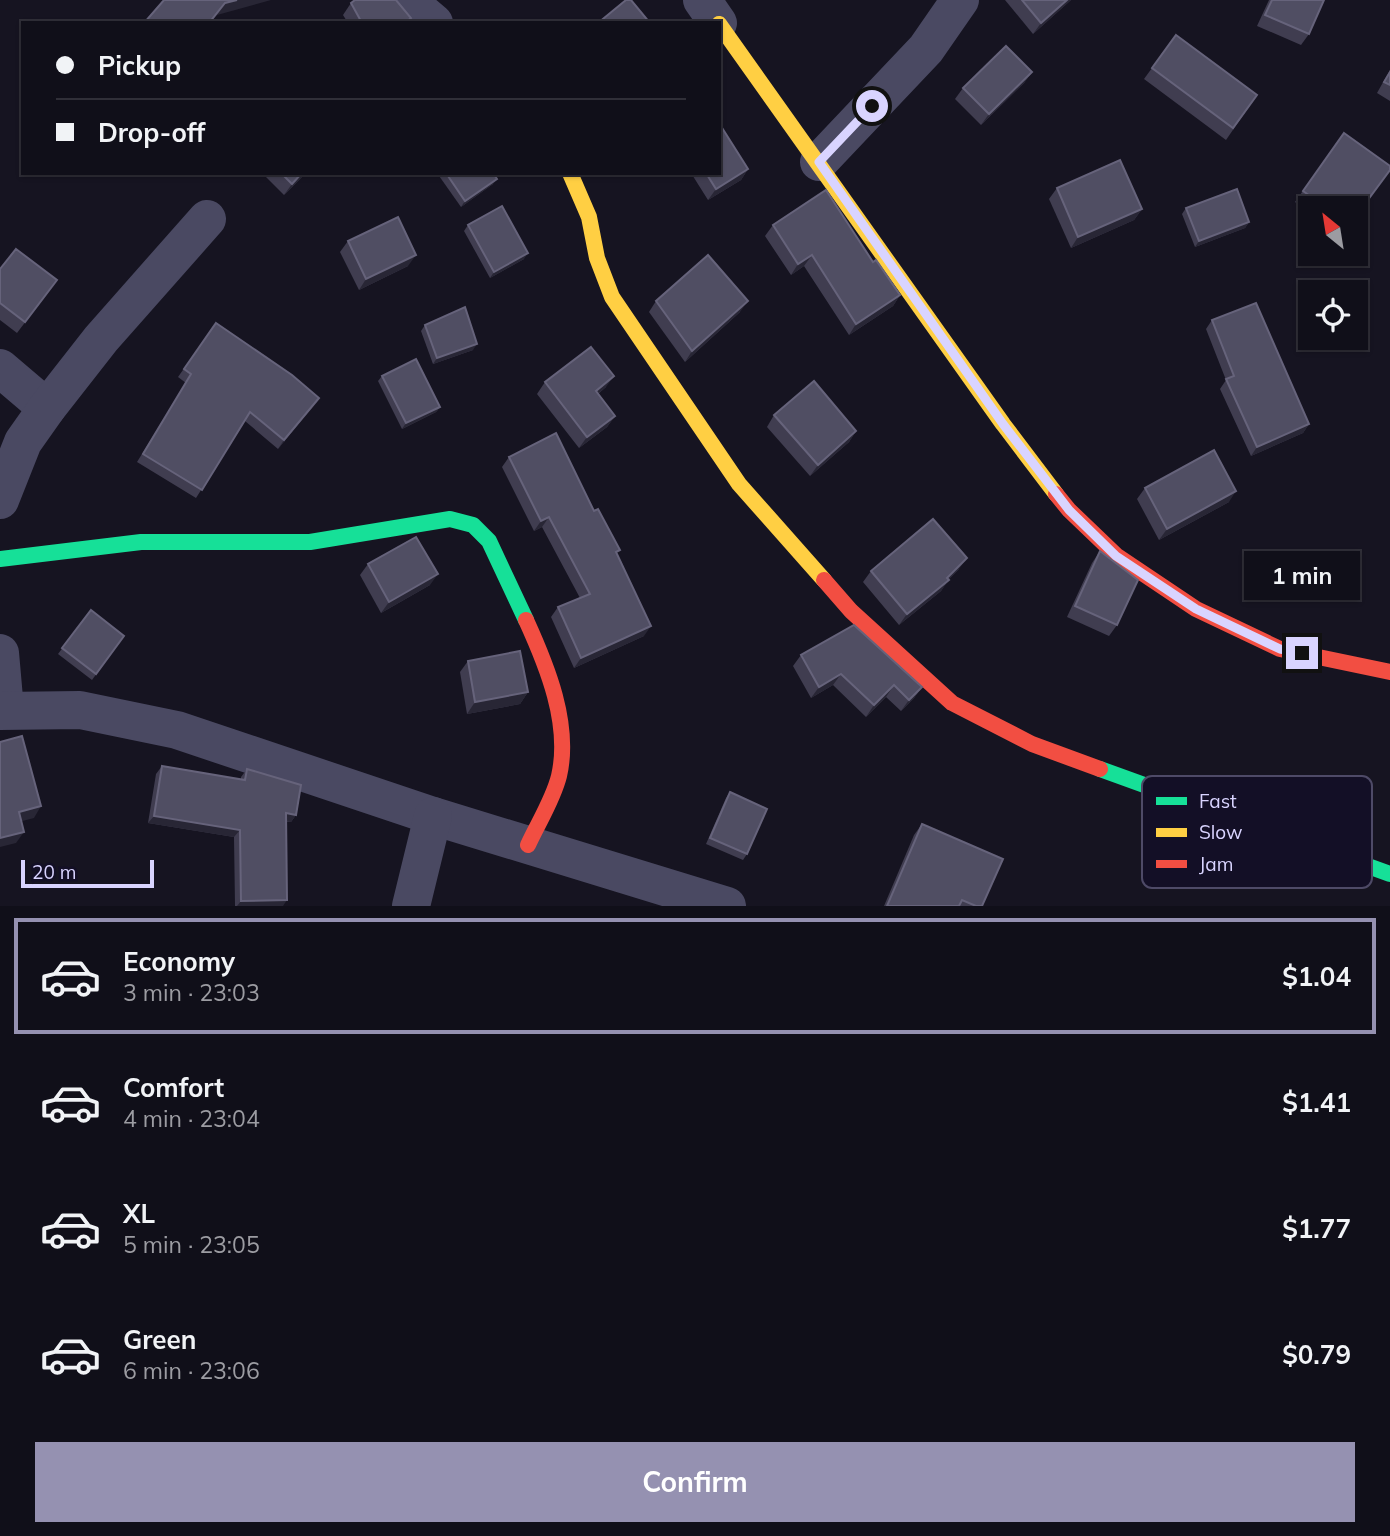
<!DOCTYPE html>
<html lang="en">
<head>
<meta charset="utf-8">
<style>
  :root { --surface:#100f19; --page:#191822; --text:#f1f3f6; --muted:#9c9ca2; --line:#302f38; --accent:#9591b1 }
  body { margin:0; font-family:Mulish,sans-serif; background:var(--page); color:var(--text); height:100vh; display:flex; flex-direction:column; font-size:26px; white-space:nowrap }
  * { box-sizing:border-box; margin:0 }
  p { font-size:23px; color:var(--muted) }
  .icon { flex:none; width:38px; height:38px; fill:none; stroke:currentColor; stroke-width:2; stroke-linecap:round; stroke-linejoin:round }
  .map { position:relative; height:906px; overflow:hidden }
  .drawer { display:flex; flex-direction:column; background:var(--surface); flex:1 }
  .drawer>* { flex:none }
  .guide { position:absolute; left:21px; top:21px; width:700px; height:154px; border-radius:0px; box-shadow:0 2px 5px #0004,0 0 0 2px var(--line); display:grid; align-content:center; height:154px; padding:0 35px; background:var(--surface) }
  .needle { width:46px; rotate:330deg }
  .fabs { position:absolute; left:1298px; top:196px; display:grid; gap:14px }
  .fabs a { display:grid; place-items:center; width:70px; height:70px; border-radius:0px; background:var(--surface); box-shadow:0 2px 5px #0004,0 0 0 2px var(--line); font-size:35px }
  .scale { position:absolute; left:21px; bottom:18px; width:133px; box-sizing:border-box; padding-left:7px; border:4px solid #d9d4ff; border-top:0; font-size:19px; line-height:24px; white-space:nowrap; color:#d9d4ff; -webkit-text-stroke:5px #130f26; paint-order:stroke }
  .end { position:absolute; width:32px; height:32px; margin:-16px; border:9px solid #d9d4ff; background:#111; box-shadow:0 0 0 4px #111 }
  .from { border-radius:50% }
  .bubble { position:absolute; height:49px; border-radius:0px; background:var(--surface); box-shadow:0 2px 5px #0004,0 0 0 2px var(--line); font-size:23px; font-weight:700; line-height:49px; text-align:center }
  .guide b { display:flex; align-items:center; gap:24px; height:66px; font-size:26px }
  .guide b+b { border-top:2px solid var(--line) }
  .guide i { width:18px; height:18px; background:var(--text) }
  ul { padding:12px 0 0; list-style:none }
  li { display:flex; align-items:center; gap:21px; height:116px; margin:0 14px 10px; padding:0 21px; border:4px solid transparent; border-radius:0px }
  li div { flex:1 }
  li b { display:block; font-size:26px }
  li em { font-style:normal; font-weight:700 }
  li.active { border-color:var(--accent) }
  li>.icon { width:63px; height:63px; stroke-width:1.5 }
  .primary-button { display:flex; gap:14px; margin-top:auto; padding:14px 35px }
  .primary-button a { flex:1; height:80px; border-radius:0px; background:var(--accent); color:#fff; font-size:28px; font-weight:700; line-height:80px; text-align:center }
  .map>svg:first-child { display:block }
</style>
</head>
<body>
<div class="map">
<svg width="1390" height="906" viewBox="0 0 1390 906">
  <rect width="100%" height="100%" fill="#161421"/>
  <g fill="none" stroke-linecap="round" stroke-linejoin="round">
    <g stroke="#4a4962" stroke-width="38">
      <polyline points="407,0 434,23"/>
      <polyline points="702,0 718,23"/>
      <polyline points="819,162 926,49 960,0"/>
      <polyline points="0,368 47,408"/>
      <polyline points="0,500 23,442 47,408 101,339 207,219"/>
      <polyline points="0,653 5,710"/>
      <polyline points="0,711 80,710 177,730 433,816 727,906"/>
      <polyline points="411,906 433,816"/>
    </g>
    <g stroke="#16e098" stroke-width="16">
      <polyline points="0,559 141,542 310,542 450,519 473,525 489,541 526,620"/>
      <polyline points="1100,769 1390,874"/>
    </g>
    <g stroke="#ffcf43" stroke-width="16">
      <polyline points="719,24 1003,424 1056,494"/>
      <polyline points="570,173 589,217 597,258 612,297 739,484 824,580"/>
    </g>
    <g stroke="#f24e42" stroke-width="16">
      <polyline points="1056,494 1069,510 1117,556 1196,609 1280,649 1390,672"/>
      <polyline points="824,580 851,611 952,703 1032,744 1100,769"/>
      <path d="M526,620C547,666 571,724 559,776C553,800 538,823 528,845"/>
    </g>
  </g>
  <g fill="#403d50">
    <polygon points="1005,0 1071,0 1033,34"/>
    <polygon points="1269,0 1324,0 1309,34 1301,45 1257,26"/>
    <polygon points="351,3 411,18 407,23 348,23 343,15"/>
    <polygon points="1176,35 1257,95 1226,140 1144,79"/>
    <polygon points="1390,70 1390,101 1377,93"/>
    <polygon points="1032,72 1024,83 981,125 955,99 963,88"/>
    <polygon points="1344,133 1356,208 1311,208 1311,213 1295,202"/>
    <polygon points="748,169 741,180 708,200 691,173 719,173"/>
    <polygon points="262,173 306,173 284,195"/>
    <polygon points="437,173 493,173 493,184 461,207"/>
    <polygon points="1057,188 1142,209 1134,220 1071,248 1049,199"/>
    <polygon points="1186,208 1249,222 1245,228 1195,247 1182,214"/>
    <polygon points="468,225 524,259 490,278 464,231"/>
    <polygon points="773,225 873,262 900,295 893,306 849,335 804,266 791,275 765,236"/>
    <polygon points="348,241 408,266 359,290 340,252"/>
    <polygon points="0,269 57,280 17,333 0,320"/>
    <polygon points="656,301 740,312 685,362 649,312"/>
    <polygon points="1212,320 1309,424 1303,433 1251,456 1220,389 1226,380 1206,329"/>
    <polygon points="216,323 319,398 278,449 245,421 196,498 137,462 186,383 178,377"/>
    <polygon points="425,325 473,350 433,364 421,331"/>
    <polygon points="382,376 440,407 436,412 402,429 378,381"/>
    <polygon points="545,382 606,387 598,394 615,416 607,427 579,448 537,394"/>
    <polygon points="774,415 856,431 849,442 810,476 767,427"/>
    <polygon points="509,457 594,511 617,555 644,636 574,668 551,617 558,607 580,598 542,527 534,531 502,467"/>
    <polygon points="1145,488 1229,502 1159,540 1137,499"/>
    <polygon points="1100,551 1117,625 1109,636 1067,617 1092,563"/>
    <polygon points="368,564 430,585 381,613 360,575"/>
    <polygon points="959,569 948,580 941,591 899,625 863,582 871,571"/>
    <polygon points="91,610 124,636 92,680 58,654"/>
    <polygon points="801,655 922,687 914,698 901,711 886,697 866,717 833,685 811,698 793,666"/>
    <polygon points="468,661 528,692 520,704 467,714 460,672"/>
    <polygon points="162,766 241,780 241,777 247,769 296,815 291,822 286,822 283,906 235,906 234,837 148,823 156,774"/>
    <polygon points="730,792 747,854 743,860 706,844 726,798"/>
    <polygon points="922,824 982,906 884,906 914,835"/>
  </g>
  <g fill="#282635">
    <polygon points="237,0 271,0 217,15 210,23 209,23 225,3"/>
    <polygon points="1067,0 1071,0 1033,34 1041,23"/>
    <polygon points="1032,72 1024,83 981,125 989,114"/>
    <polygon points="748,169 741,180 708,200 716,189"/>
    <polygon points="302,173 306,173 284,195 292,184"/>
    <polygon points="497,179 493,184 461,207 465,201"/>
    <polygon points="1142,209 1134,220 1071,248 1078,237"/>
    <polygon points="1249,222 1245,228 1195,247 1199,241"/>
    <polygon points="528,253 524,259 490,278 494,272"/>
    <polygon points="416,255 408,266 359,290 366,279"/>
    <polygon points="812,255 804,266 791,275 798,264"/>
    <polygon points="900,295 893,306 849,335 856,324"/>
    <polygon points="748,301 740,312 685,362 692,351"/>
    <polygon points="477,344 473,350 433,364 437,358"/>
    <polygon points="614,376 606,387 588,402 596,391"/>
    <polygon points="319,398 313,406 278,449 284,440"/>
    <polygon points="440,407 436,412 402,429 406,423"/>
    <polygon points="615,416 607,427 579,448 587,437"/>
    <polygon points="1309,424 1303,433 1251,456 1257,447"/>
    <polygon points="856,431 849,442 810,476 818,465"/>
    <polygon points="1236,491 1229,502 1159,540 1167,529"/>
    <polygon points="549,517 542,527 534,531 541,521"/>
    <polygon points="967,558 959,569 945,583 949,580 941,591 899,625 907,614 947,578"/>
    <polygon points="438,574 430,585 381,613 389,602"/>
    <polygon points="651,626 644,636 574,668 581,658"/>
    <polygon points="841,674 833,685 811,698 819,687"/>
    <polygon points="894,685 886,697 866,717 874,705"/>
    <polygon points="922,687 914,698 901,711 909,700"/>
    <polygon points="528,692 520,704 467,714 475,702"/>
    <polygon points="41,806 34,818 11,824 19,812"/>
    <polygon points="286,813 296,815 291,822 281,821"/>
    <polygon points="154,816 240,830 234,837 148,823"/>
    <polygon points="24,832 16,843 0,847 0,838"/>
    <polygon points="287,900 283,906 237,906 241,901"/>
  </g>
  <g fill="#504e63" stroke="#66637b" stroke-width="2">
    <polygon points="164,0 237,0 225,3 209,23 144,23"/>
    <polygon points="355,0 396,0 411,18 405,23 362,23 351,3"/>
    <polygon points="626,0 631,0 650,23 598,23"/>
    <polygon points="1022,0 1067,0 1041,23"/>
    <polygon points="1272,0 1324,0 1309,34 1265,15"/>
    <polygon points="1176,35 1257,95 1233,128 1152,68"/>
    <polygon points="1006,46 1032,72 989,114 963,88"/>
    <polygon points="1390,72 1390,85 1384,82"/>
    <polygon points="719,123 748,169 716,189 706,173 719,173"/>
    <polygon points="1344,133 1390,166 1390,170 1356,216 1356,208 1327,208 1303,191"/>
    <polygon points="1120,160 1142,209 1078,237 1057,188"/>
    <polygon points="281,173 302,173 292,184"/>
    <polygon points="446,173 493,173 497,179 465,201"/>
    <polygon points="1237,189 1249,222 1199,241 1186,208"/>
    <polygon points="826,190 873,262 876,260 900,295 856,324 812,255 798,264 773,225"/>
    <polygon points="502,206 528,253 494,272 468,225"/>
    <polygon points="398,217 416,255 366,279 348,241"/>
    <polygon points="16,249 57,280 25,322 0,303 0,269"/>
    <polygon points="708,255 748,301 692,351 656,301"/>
    <polygon points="1256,303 1309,424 1257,447 1226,379 1234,376 1212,320"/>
    <polygon points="465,307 477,344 437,358 425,325"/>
    <polygon points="216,323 292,375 319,398 284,440 250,412 202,490 143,454 191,374 184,369"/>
    <polygon points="591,347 614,376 596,391 615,416 587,437 545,382"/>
    <polygon points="416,359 440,407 406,423 382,376"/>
    <polygon points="814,381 856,431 818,465 774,415"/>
    <polygon points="556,433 594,511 598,509 620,550 616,552 651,626 581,658 558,607 590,594 549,517 541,521 509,457"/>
    <polygon points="1214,450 1236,491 1167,529 1145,488"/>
    <polygon points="933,519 967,558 947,578 949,580 907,614 871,571"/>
    <polygon points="416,537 438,574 389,602 368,564"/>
    <polygon points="1100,551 1138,580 1117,625 1075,606"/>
    <polygon points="91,610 124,636 96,674 62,648"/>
    <polygon points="854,625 922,687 909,700 894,685 874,705 841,674 819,687 801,655"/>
    <polygon points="520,651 528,692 475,702 468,661"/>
    <polygon points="22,736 41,806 19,812 24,832 0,838 0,742"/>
    <polygon points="162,766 245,780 247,769 301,785 296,815 286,813 287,900 241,901 240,830 154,816"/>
    <polygon points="730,792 767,809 747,854 710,838"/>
    <polygon points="922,824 1003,859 982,906 976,906 962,900 959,906 887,906"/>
  </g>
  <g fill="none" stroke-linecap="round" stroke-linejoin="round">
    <polyline stroke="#d9d4ff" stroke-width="9" points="872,106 819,162 1003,424 1069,510 1116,556 1196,609 1280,649 1302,653"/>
  </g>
  <rect x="1142" y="776" width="230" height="112" rx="10" fill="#130f26" stroke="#4e4a67" stroke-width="2"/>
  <rect x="1156" y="797" width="31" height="8" fill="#16e098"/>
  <rect x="1156" y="828" width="31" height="9" fill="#ffcf43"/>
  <rect x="1156" y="860" width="31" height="8" fill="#f24e42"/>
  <g font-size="19" fill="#d9d4ff">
    <text x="1199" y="808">Fast</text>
    <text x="1199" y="839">Slow</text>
    <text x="1199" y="871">Jam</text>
  </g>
</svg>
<div class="fabs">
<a><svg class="needle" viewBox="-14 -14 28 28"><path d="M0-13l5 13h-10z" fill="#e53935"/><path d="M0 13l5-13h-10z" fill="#9c9ca2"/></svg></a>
<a><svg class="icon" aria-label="locate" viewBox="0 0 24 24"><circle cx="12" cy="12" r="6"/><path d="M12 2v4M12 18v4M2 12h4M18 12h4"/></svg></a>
</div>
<div class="scale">20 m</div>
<i class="end from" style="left:872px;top:106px"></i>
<i class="end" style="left:1302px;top:653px"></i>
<div class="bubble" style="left:1244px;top:551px;width:116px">1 min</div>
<div class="guide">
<b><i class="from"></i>Pickup</b>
<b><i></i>Drop-off</b>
</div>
</div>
<section class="drawer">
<ul>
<li class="active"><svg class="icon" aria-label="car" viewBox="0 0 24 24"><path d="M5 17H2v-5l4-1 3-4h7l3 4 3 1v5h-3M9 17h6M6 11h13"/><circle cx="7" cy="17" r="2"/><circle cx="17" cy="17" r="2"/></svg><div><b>Economy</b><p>3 min · 23:03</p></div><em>$1.04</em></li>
<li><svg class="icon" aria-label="car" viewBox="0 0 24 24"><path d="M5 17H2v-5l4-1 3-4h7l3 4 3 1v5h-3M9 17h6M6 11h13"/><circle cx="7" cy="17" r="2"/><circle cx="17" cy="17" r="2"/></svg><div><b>Comfort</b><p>4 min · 23:04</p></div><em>$1.41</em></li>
<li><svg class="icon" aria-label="car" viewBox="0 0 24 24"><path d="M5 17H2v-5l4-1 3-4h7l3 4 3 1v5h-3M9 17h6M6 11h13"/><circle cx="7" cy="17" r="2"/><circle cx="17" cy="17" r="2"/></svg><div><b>XL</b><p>5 min · 23:05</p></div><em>$1.77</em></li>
<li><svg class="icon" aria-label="car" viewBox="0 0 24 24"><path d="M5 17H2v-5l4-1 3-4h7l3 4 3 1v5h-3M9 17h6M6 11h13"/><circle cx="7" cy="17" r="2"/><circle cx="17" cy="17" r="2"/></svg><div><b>Green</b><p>6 min · 23:06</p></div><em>$0.79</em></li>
</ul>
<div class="primary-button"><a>Confirm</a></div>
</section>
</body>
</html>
